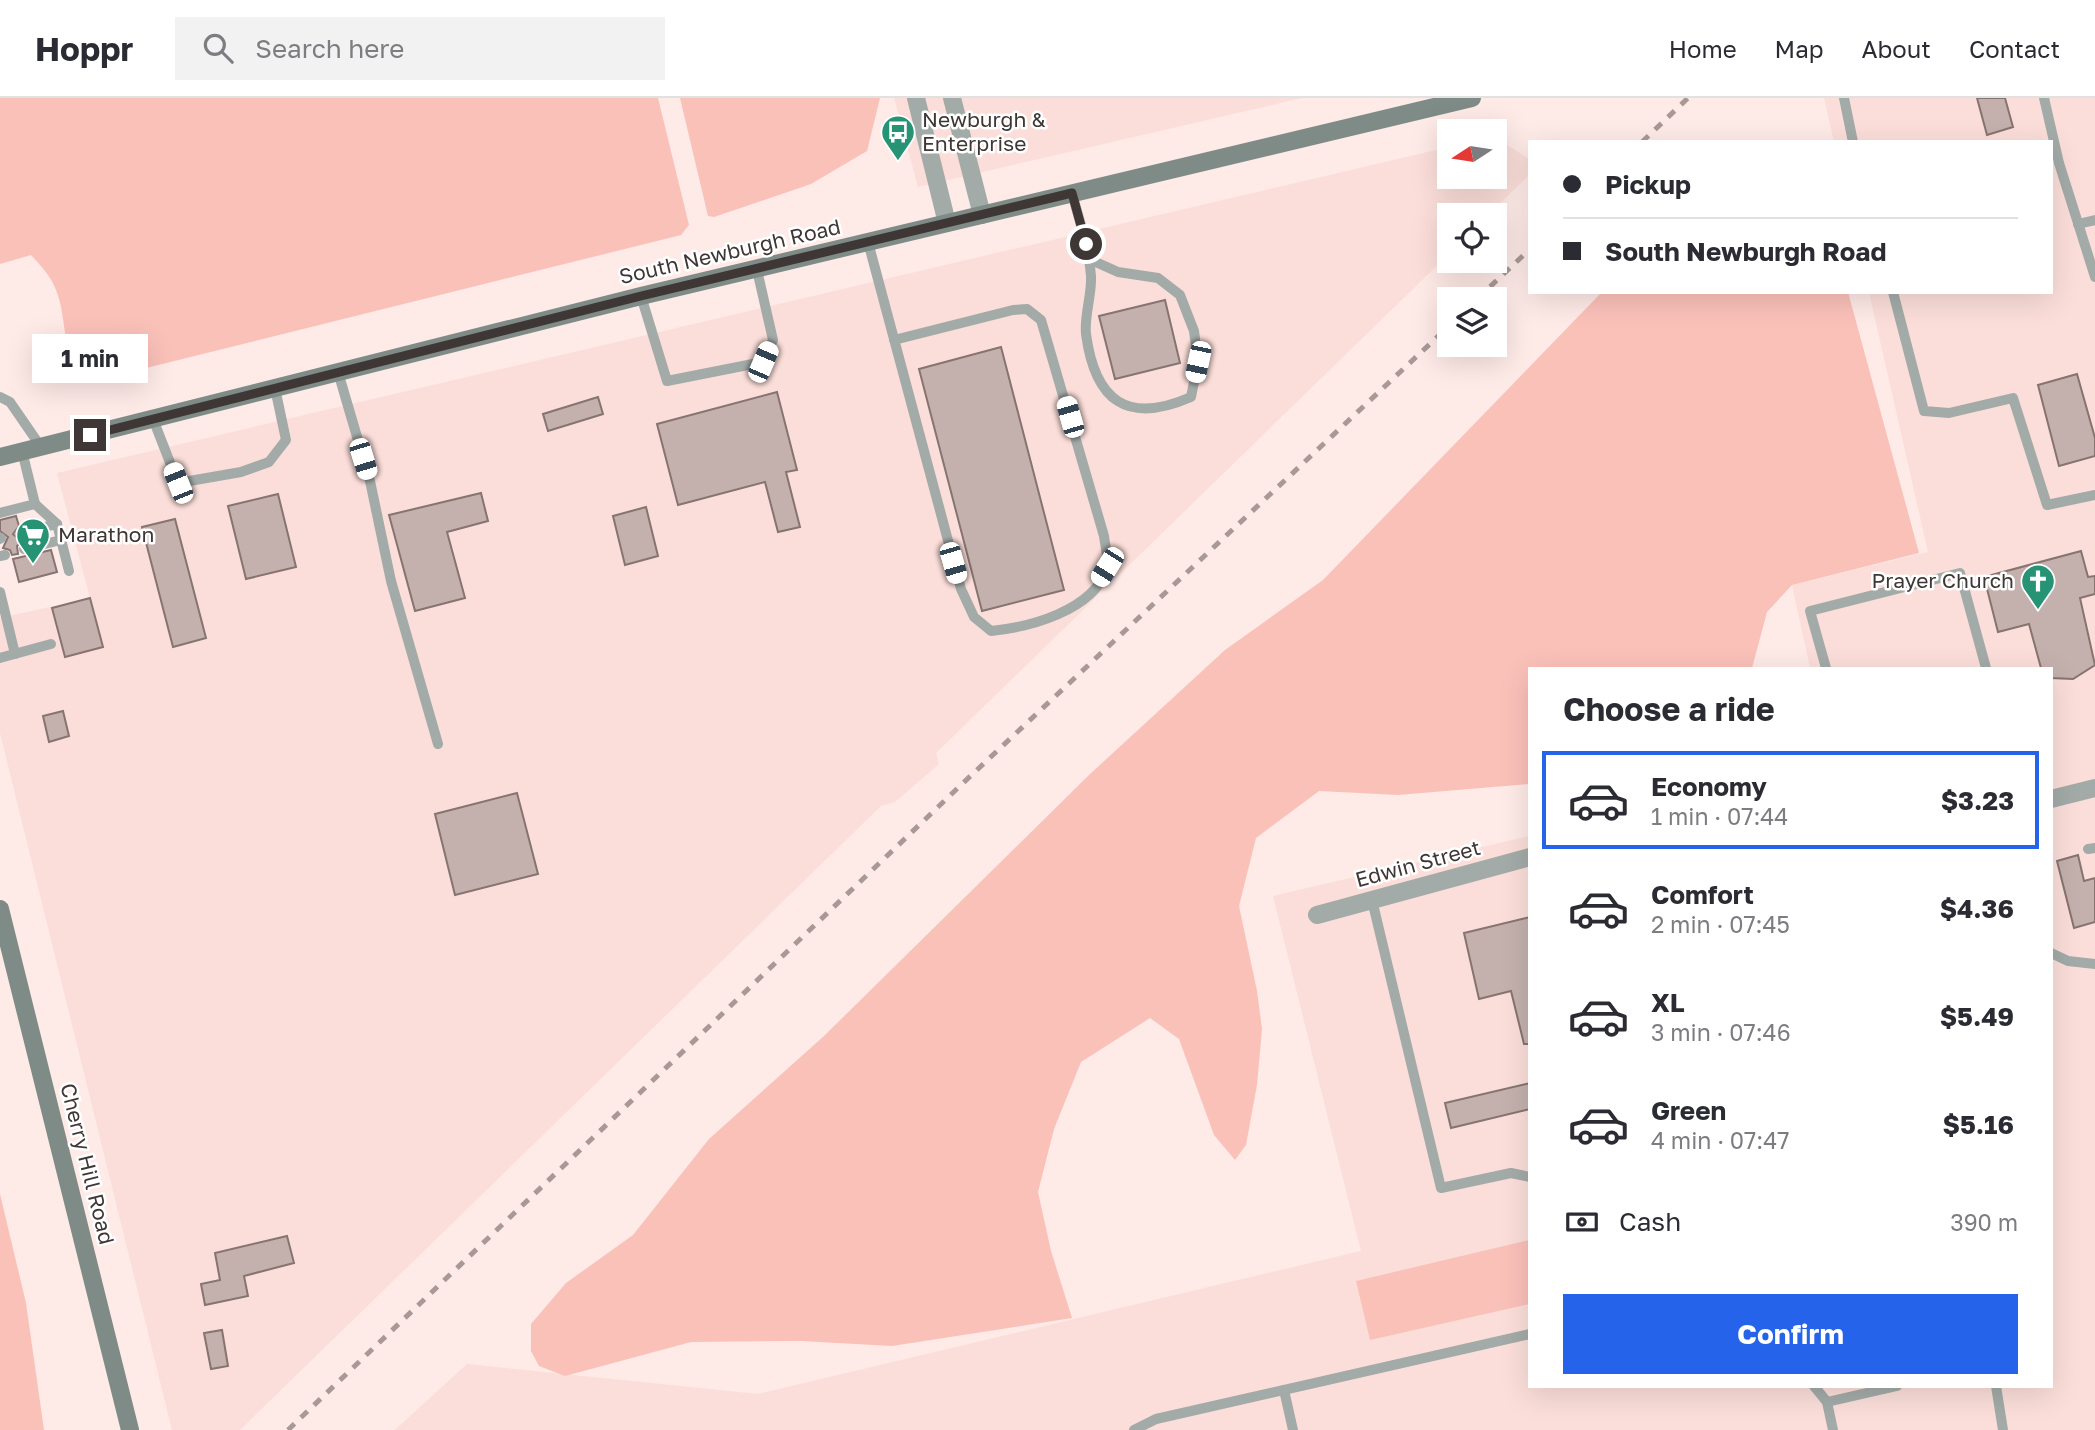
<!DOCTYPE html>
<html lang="en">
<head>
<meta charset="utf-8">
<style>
  :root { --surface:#fff; --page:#f2f2f3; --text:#2b2b33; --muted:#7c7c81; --line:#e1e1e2; --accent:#2563eb }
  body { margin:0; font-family:"Golos Text",sans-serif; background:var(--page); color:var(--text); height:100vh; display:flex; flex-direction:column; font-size:26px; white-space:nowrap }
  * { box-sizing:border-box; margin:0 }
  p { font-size:23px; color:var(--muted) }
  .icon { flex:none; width:38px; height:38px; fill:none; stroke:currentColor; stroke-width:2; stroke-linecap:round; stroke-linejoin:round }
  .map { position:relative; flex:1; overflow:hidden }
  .sheet { position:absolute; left:1528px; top:569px; width:525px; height:721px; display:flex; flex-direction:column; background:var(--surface); border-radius:0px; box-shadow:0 7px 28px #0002 }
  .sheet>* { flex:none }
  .banner { position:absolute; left:1528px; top:42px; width:525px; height:154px; border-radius:0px; box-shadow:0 7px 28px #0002; display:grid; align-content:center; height:154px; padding:0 35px; background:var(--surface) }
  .needle { width:46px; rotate:258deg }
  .tools { position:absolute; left:1437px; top:21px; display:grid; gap:14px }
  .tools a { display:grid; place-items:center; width:70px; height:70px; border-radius:0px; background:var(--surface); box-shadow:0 7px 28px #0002; font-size:35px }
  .end { position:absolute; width:32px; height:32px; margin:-16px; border:9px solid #3f3736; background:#fff; box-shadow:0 0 0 4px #fff }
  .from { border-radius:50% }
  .bubble { position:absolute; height:49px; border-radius:0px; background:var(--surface); box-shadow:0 7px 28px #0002; font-size:23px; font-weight:700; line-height:49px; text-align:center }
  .car { position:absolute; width:21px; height:42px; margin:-21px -10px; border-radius:9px; box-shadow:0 0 5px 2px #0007; background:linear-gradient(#fff 24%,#345 0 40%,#fff 0 76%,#345 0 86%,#fff 0) }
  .banner b { display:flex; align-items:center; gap:24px; height:66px; font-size:26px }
  .banner b+b { border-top:2px solid var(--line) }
  .banner i { width:18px; height:18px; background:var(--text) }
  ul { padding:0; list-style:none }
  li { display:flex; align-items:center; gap:21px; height:98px; margin:0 14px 10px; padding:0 21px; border:4px solid transparent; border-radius:0px }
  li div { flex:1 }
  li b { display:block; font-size:26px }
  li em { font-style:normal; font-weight:700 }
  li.active { border-color:var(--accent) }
  li>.icon { width:63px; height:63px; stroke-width:1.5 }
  h2 { padding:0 35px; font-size:32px; line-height:84px }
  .pay { display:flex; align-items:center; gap:18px; height:77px; padding:0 35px; font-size:26px }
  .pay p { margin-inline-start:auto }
  .primary-button { display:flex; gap:14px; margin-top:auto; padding:14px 35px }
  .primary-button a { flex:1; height:80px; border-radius:0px; background:var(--accent); color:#fff; font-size:28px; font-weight:700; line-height:80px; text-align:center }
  header { display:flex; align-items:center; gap:42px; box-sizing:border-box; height:98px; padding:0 35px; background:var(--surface); border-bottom:2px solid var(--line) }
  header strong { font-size:33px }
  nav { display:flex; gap:38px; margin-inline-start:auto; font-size:24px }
  .search { width:490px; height:63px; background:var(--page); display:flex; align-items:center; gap:18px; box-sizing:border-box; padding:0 24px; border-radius:0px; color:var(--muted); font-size:26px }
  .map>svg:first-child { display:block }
</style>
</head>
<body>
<header>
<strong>Hoppr</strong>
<div class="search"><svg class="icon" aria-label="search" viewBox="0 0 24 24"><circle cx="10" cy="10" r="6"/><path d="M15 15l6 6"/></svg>Search here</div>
<nav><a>Home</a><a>Map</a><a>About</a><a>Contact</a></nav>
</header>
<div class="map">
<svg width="2095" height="1332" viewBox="0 0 2095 1332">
  <rect width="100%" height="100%" fill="#feeae7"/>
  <g fill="#fbded9">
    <polygon points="894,0 1302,0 918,89"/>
    <polygon points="1824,0 2095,0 2095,1332 395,1332 467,1266 758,1296 1361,1153 1273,798 1529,738 1530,1288 2051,1288 2051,570 1810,570 1792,487 1928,454 1869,194 2051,194 2051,44 1834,44"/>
    <polygon points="1495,39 1529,61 1529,77 1488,117 1449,117 1449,156 936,655 939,666 895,704 881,708 240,1332 172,1332 0,635 0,520 90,500 57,375 1449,49 1449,79 1494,79"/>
  </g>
  <g fill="#fac1b9">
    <path d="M0,0H658L689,127L681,137L110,279C55,278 71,228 56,192C51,178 41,168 31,157L0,166Z"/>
    <polygon points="680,0 880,0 867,53 811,86 714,119 708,118"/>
    <polygon points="1602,194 1848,194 1919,455 1792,487 1767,514 1752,570 1530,570 1529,686 1398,697 1319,693 1256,740 1239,808 1257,893 1262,931 1257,987 1246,1047 1235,1062 1214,1037 1179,941 1150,920 1081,964 1054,1031 1038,1094 1051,1153 1072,1220 892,1248 801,1243 691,1244 565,1278 539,1268 531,1253 531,1226 566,1185 633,1137 709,1041 824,938 1089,677 1225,552 1323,482"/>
    <polygon points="0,1096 26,1205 44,1332 0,1332"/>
    <polygon points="1529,1142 1529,1206 1370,1242 1356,1183"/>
  </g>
  <g fill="#c4b1ae" stroke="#867471" stroke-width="2">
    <polygon points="1977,0 2005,0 2013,29 1987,37"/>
    <polygon points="1165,202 1180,265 1115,281 1099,218"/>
    <polygon points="1001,249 1064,492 982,513 919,271"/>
    <polygon points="2077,276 2095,340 2095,358 2059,368 2038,287"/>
    <polygon points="777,294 797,372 786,374 800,429 778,434 765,384 678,407 657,326"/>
    <polygon points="598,299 603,316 548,333 543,316"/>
    <polygon points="481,395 488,423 447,434 465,500 415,513 389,417"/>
    <polygon points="278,396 296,469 246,481 228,408"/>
    <polygon points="646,409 658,458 625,467 613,418"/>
    <polygon points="16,418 19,428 13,436 22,444 17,448 18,456 12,457 10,452 3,450 8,439 0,433 0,422"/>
    <polygon points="175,421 206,540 173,549 142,429"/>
    <polygon points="51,452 57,474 19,484 13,461"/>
    <polygon points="2081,453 2088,479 2095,478 2095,496 2080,500 2095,567 2073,581 2051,580 2051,570 2041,570 2029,526 1998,534 1984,479"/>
    <polygon points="90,500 103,549 65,559 52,510"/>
    <polygon points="63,613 69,638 49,644 43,618"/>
    <polygon points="517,695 538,776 455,797 435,716"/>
    <polygon points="2078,757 2084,783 2095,780 2095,824 2074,830 2057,763"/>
    <polygon points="1530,819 1530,946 1524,946 1511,893 1479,901 1464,835"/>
    <polygon points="1530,985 1530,1011 1451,1030 1445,1005"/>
    <polygon points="287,1138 294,1165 244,1178 248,1198 205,1207 201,1186 220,1182 215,1155"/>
    <polygon points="222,1232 228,1268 211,1271 204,1235"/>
  </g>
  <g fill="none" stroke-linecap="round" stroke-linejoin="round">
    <g stroke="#a3aba8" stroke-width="10">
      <polyline points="1844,0 1853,44"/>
      <polyline points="2044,0 2059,65 2095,179"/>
      <path d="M1072,95C1079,122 1089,150 1091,178C1092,197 1084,218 1086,236C1095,303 1127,327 1191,299L1198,264L1194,233L1180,197L1158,180L1118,174L1089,161"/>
      <polyline points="2078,126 2095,122"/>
      <path d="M868,144L961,491L974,519L991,533C1030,529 1092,513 1107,471C1109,462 1105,447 1104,438L1041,222L1027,211L1013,212L894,242"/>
      <polyline points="1893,194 1924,313 1949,315 2013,300 2047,407 2095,397"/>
      <polyline points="641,198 667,283 763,264 773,242 757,172"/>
      <polyline points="338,274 370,383 391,483 438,646"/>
      <polyline points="0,299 10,304 41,349"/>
      <polyline points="153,321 178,385 241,374 269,364 286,342 275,290"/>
      <polyline points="22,353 35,406"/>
      <polyline points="0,415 35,406 57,426 69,473"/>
      <polyline points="20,435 57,426"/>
      <polyline points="0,441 1,440"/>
      <polyline points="24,451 61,442"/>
      <polyline points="0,458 5,457"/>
      <polyline points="0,494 15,556"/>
      <polyline points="0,560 51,546"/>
      <polyline points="1826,570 1810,513 1960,475 1986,570"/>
      <polyline points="2088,751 2095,750"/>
      <polyline points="1372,802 1441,1090 1511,1075 1530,1079"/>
      <polyline points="2051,855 2068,863 2095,866"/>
      <polyline points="1814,1288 1827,1304 1833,1332"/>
      <polyline points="1996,1288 2003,1332"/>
      <polyline points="1284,1292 1293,1332"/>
      <polyline points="1827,1304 1897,1288"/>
      <polyline points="1134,1332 1156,1321 1530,1236"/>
    </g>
    <g stroke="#a3aba8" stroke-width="18">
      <polyline points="916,0 947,125"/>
      <polyline points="952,0 982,117"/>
      <polyline points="2051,701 2095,690"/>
      <polyline points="1317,817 1530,759"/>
    </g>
    <g stroke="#7f8b86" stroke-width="18">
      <polyline points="0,359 641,198 1472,0"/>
      <polyline points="0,811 130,1332"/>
    </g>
    <g stroke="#a89997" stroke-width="5" stroke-dasharray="9 9" stroke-linecap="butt">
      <polyline points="1642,44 1688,0"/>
      <polyline points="1477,201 1530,151"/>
      <polyline points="288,1332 962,686 1449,228"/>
    </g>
  </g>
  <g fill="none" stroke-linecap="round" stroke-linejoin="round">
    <polyline stroke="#3f3736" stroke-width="9" points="90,337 641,198 1072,95 1086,146"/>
  </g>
  <defs>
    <g id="bus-pin" transform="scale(1.75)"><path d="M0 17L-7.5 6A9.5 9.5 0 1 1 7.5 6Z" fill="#259374" stroke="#fff"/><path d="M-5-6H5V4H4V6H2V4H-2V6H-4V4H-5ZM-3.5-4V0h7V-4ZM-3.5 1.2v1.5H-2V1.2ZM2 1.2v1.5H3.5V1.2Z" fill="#fff"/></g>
    <g id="supermarket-pin" transform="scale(1.75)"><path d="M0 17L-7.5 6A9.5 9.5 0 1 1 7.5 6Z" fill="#259374" stroke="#fff"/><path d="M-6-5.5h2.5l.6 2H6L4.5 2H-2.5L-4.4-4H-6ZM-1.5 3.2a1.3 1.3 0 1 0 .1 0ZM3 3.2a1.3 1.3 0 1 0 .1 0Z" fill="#fff"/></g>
    <g id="church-pin" transform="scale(1.75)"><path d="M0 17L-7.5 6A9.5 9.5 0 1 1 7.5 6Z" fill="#259374" stroke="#fff"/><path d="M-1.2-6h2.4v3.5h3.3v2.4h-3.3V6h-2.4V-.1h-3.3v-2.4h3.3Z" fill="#fff"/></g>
  </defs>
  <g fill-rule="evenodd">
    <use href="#bus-pin" x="898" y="34"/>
    <use href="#supermarket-pin" x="33" y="437"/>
    <use href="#church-pin" x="2038" y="483"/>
  </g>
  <g text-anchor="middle" stroke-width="5" stroke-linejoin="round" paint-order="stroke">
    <g font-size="21" fill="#3f3736" stroke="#fff" text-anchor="start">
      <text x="922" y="29">Newburgh &amp;<tspan x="922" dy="24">Enterprise</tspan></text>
      <text x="58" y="444">Marathon</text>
      <text x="2014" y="490" text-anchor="end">Prayer Church</text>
    </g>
    <g font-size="21" fill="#3f3736" stroke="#fff">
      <text transform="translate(730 154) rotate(-13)" y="7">South Newburgh Road</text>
      <text transform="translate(1418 766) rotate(-15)" y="7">Edwin Street</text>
      <text transform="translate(87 1066) rotate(76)" y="7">Cherry Hill Road</text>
    </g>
  </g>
</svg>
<div class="tools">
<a><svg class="needle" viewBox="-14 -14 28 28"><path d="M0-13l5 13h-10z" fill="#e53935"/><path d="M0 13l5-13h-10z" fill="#7c7c81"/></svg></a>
<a><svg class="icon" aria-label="locate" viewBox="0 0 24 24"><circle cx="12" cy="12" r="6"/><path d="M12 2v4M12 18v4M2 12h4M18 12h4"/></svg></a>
<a><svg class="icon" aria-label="layers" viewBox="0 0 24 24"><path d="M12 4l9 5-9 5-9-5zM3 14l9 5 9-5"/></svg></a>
</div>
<i class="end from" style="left:1086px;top:146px"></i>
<i class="end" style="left:90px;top:337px"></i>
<div class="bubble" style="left:32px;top:236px;width:116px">1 min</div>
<i class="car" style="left:763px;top:264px;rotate:23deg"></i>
<i class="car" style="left:1198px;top:264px;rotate:192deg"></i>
<i class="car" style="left:1070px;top:319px;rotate:344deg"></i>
<i class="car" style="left:363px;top:361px;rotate:163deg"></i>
<i class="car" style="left:178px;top:385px;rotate:338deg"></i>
<i class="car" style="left:953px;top:465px;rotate:164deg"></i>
<i class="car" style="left:1107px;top:469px;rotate:212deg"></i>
<div class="banner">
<b><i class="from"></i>Pickup</b>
<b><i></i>South Newburgh Road</b>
</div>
<section class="sheet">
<h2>Choose a ride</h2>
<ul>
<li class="active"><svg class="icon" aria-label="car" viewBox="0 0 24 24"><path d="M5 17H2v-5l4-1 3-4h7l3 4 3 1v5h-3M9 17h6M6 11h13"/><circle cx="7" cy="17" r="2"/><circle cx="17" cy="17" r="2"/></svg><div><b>Economy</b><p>1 min · 07:44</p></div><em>$3.23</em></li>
<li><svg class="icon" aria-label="car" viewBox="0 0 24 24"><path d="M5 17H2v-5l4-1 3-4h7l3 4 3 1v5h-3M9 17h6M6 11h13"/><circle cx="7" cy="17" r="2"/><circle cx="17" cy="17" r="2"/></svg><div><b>Comfort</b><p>2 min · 07:45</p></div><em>$4.36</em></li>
<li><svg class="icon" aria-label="car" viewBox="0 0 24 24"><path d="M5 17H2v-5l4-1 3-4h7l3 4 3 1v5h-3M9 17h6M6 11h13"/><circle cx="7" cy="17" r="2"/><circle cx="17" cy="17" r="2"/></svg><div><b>XL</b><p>3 min · 07:46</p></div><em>$5.49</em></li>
<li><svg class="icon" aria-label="car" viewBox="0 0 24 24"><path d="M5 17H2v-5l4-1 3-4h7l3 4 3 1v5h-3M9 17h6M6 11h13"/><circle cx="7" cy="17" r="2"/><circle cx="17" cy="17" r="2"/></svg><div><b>Green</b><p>4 min · 07:47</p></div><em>$5.16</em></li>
</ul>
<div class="pay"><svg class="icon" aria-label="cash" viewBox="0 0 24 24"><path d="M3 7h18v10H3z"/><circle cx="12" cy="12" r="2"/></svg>Cash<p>390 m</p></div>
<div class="primary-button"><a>Confirm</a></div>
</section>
</div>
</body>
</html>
